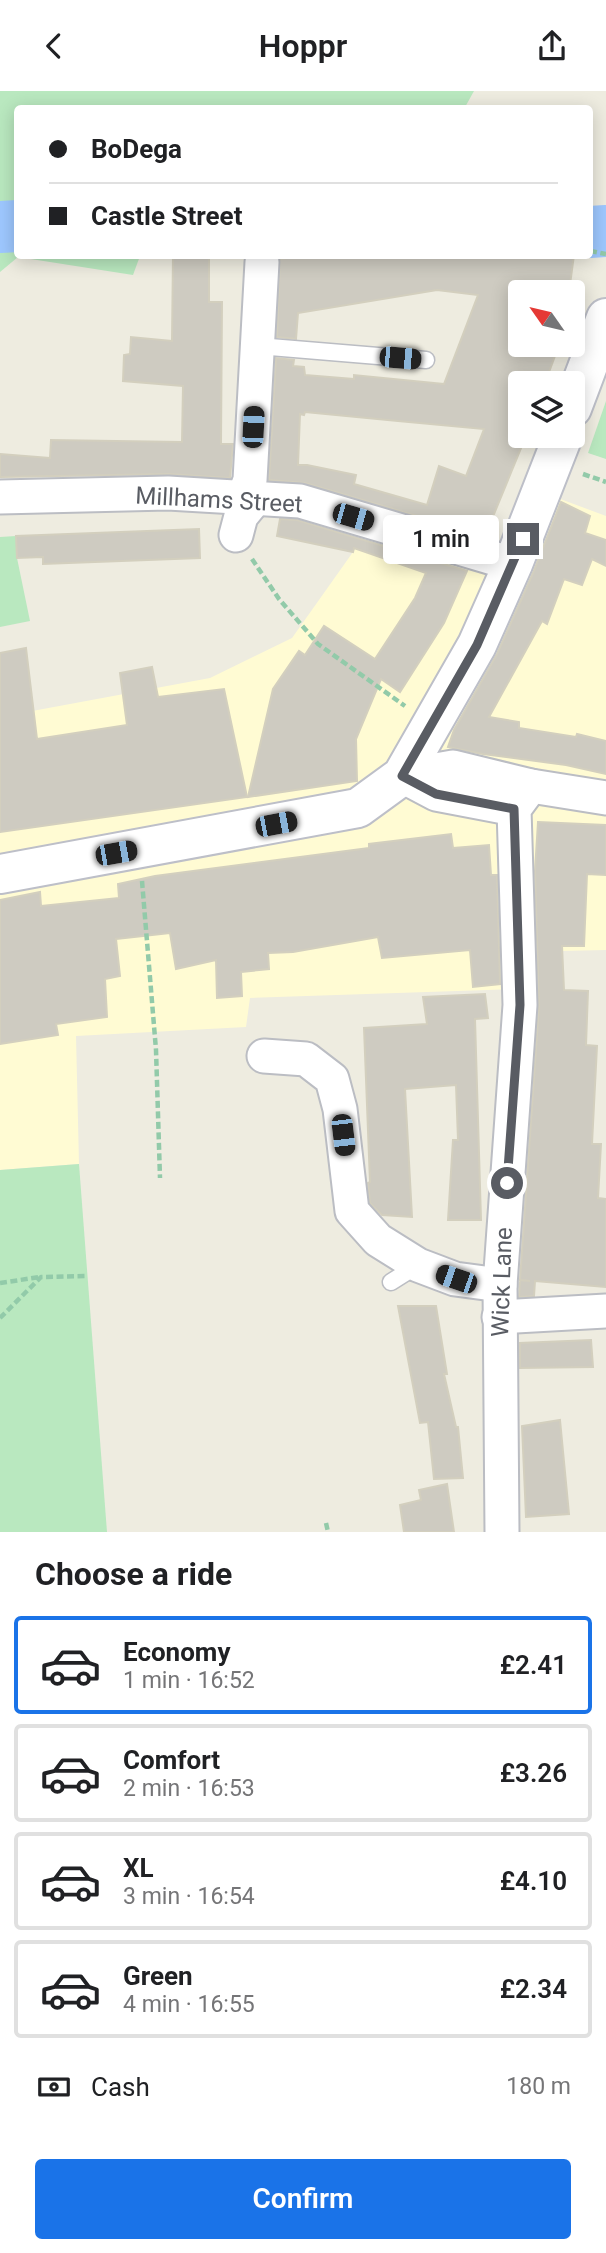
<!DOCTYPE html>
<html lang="en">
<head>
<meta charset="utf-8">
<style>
  :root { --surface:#fff; --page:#f2f2f2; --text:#202124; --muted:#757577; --line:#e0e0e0; --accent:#1a73e8 }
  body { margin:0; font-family:Roboto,sans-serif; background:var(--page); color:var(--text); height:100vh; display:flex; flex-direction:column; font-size:26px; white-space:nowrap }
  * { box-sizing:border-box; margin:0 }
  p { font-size:23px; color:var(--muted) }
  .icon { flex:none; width:38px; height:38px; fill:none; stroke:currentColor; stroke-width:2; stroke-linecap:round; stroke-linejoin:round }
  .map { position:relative; height:1441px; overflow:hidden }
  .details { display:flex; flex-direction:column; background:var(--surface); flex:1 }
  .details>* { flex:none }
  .hud { position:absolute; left:14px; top:14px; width:579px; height:154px; border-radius:7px; box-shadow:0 4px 18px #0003; display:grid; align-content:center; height:154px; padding:0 35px; background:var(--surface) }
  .needle { width:46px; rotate:304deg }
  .buttons { position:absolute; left:508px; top:189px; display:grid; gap:14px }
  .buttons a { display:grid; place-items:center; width:77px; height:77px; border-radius:7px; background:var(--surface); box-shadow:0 4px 18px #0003; font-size:35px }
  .end { position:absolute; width:32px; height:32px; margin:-16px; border:9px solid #595c63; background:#fff; box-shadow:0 0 0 4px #fff }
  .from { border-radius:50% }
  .bubble { position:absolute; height:49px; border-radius:7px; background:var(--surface); box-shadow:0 4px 18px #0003; font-size:23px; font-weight:600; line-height:49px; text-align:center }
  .car { position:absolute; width:21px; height:42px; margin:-21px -10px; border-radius:9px; box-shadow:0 0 5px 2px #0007; background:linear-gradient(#222 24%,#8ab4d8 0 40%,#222 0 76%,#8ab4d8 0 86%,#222 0) }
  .hud b { display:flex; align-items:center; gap:24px; height:66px; font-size:26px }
  .hud b+b { border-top:2px solid var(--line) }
  .hud i { width:18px; height:18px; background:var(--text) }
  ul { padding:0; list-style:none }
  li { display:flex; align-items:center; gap:21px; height:98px; margin:0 14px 10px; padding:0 21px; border:4px solid var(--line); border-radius:7px }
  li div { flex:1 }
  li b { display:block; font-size:26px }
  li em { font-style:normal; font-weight:600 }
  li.current { border-color:var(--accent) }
  li>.icon { width:63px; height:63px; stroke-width:1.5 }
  h2 { padding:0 35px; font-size:32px; line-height:84px }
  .pay { display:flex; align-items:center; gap:18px; height:77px; padding:0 35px; font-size:26px }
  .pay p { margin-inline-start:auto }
  .primary-button { display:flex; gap:14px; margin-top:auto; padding:14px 35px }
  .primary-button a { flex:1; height:80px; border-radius:7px; background:var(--accent); color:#fff; font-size:28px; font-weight:600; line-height:80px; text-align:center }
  header { display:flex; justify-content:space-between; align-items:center; height:91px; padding:0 35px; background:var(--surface); font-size:32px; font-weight:600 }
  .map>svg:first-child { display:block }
</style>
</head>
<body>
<header><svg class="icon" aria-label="back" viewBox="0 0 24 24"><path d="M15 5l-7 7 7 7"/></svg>Hoppr<svg class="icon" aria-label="share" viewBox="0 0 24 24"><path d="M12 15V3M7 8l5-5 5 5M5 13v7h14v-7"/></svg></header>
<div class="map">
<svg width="606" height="1441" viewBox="0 0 606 1441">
  <rect width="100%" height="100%" fill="#eeece0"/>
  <polygon fill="#fffbd3" points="555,406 606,425 606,859 514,861 516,898 250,907 246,936 76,945 79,1073 0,1079 0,626 210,587 292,547 353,461 363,442 521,490"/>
  <g fill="#b9e8bf">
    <polygon points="0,0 474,0 464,18 18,18 18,164 140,165 133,184 18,166 0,181"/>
    <polygon points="606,310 606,368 588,362"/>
    <polygon points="16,445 17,467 30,530 0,536 0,446"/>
    <polygon points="79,1073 107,1441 0,1441 0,1079"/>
  </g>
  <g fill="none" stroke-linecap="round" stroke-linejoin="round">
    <g stroke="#9ec8ff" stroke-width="52">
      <polyline points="0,136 18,135"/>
      <polyline points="590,141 606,140"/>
    </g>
  </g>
  <g fill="#cecbc1" stroke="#d3cfbe" stroke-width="2" fill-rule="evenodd">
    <polygon points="173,164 209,164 209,211 222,211 221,353 233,353 230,387 168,383 0,386 0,363 50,367 51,349 182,351 183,295 123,290 124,264 130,263 131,246 172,250"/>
    <path d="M305,164H574L569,201H520V254H559L545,292H520V345H526L485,445L305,392L269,389L276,267L294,269L293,275L304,276L305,284L354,288V284L444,293L478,204L437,199L298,222L296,248L277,246L280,168ZM305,321L398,330L484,338L466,385L439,375L427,414L354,393L356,384L307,374H298L300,323L304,324Z"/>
    <polygon points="561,411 590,425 585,442 606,449 606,475 592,468 582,494 564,488 547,533 542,530 489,626 519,631 519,637 576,646 577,643 606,650 606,683 566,674 483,663 448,656 454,639 497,563 533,482"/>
    <polygon points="280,428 297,429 467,480 444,532 400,601 381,588 356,648 357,690 248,706 273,598 299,560 305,564 324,535 375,568 415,507 426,482 354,457 353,461 277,445"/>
    <polygon points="199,438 200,467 43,473 43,466 17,467 16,445"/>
    <polygon points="26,557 37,648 127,634 120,582 152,576 158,606 224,598 247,706 0,741 0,562"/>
    <polygon points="538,731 606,734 606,784 587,783 584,855 562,855 564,899 588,900 586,954 597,955 592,1053 601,1053 598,1107 606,1108 606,1196 535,1190 534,1205 519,1206 520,1189 530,1190 520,1189 539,915 535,780"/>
    <polygon points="451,743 453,757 489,754 491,784 497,784 500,893 473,896 470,859 382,867 378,846 293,861 268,862 269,878 241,881 242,905 217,907 216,869 176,878 170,842 116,848 120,885 105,888 107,926 56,933 58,944 0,953 0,809 40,801 41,815 119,807 118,793 155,785 369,757 369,753"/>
    <polygon points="485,903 488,927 475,928 481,1129 448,1129 453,1049 458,1049 456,994 405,998 412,1126 382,1124 370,1112 368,1092 370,1091 364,937 427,933 423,906"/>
    <polygon points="398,1215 436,1215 447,1283 444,1283 456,1336 458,1336 463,1387 434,1388 428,1331 420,1332"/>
    <polygon points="591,1249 593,1276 520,1277 520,1252"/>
    <polygon points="560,1329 569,1423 526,1426 522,1335"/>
    <polygon points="447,1393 454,1441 404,1441 400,1414 421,1409 419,1399"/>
  </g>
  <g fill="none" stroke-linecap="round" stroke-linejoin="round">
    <g stroke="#bbbdc3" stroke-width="19">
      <g id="lane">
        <polyline points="258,255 426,269"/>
        <polyline points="391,1191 418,1174"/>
      </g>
    </g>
    <g stroke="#bbbdc3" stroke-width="37">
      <g id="street">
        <polyline points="0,406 168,402 300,410 513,473"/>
        <polyline points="243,408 250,389 262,171"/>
        <polyline points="236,444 241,425 255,408"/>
        <polyline points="402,685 453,676 531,695 606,707"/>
        <polyline points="402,685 436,703 514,718"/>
        <polyline points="264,965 306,968 332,988 340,1018 352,1120 378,1149 418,1174 455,1188 500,1194"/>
        <polyline points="499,1226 606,1220"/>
        <polyline points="502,1441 500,1194 520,914 514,718 531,695"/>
      </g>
    </g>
    <g stroke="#bdbfc8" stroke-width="42">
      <g id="secondary">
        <polyline points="572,317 606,227"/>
        <polyline points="0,783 358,717 402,685 477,554 513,473 563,345"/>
      </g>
    </g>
    <g stroke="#92caa9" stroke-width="4.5" stroke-dasharray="7 3.5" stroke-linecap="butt">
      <polyline points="590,160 606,163"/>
      <polyline points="583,383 606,391"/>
      <polyline points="252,468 279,508 318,553 405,615"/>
      <polyline points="142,790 156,959 160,1087"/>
      <polyline points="0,1192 40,1186"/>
      <polyline points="0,1227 41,1186 87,1185"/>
      <polyline points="326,1432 328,1441"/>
    </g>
    <use href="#lane" stroke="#fff" stroke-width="16"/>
    <use href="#street" stroke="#fff" stroke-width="33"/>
    <use href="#secondary" stroke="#fff" stroke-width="38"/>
  </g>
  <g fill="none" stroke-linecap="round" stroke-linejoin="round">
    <polyline stroke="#595c63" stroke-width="9" points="507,1092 520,914 514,718 436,703 402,685 477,554 523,448"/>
  </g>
  <g text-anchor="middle" stroke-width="6" stroke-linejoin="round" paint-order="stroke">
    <g font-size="24" fill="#595c63" stroke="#fff">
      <text transform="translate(219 409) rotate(3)" y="8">Millhams Street</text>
      <text transform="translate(502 1191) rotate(-88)" y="8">Wick Lane</text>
    </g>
  </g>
</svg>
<div class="buttons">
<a><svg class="needle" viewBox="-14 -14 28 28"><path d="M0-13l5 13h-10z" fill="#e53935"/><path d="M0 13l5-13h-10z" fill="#757577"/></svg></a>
<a><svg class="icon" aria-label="layers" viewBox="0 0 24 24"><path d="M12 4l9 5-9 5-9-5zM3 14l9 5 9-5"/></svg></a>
</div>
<i class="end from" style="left:507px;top:1092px"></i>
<i class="end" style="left:523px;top:448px"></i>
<div class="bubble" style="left:383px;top:424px;width:116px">1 min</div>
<i class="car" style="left:400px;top:267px;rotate:95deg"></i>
<i class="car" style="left:253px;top:336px;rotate:3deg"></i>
<i class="car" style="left:353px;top:426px;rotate:106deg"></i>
<i class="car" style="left:276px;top:733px;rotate:79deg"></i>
<i class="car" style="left:116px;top:762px;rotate:80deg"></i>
<i class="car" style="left:343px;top:1044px;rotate:173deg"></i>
<i class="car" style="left:456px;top:1188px;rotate:289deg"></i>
<div class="hud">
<b><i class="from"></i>BoDega</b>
<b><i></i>Castle Street</b>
</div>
</div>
<section class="details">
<h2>Choose a ride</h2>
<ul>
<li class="current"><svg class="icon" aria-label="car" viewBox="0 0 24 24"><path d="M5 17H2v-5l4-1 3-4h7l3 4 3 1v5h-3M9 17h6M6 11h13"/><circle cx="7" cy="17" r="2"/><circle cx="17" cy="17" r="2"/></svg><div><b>Economy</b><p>1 min · 16:52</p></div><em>£2.41</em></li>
<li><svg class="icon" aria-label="car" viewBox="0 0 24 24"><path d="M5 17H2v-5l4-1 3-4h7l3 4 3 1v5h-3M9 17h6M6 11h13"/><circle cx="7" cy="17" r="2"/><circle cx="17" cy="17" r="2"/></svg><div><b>Comfort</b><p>2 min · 16:53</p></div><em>£3.26</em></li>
<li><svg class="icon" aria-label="car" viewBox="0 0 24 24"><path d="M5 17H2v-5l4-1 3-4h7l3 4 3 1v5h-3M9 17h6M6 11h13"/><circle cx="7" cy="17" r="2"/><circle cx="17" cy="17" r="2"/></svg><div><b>XL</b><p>3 min · 16:54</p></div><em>£4.10</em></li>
<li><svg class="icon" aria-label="car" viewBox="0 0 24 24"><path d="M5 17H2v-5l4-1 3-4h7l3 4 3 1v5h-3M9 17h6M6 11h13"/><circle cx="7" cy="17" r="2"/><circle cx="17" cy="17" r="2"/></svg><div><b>Green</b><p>4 min · 16:55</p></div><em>£2.34</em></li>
</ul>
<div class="pay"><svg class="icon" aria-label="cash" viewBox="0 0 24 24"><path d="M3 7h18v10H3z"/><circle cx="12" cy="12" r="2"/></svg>Cash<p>180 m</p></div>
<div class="primary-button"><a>Confirm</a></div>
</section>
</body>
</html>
